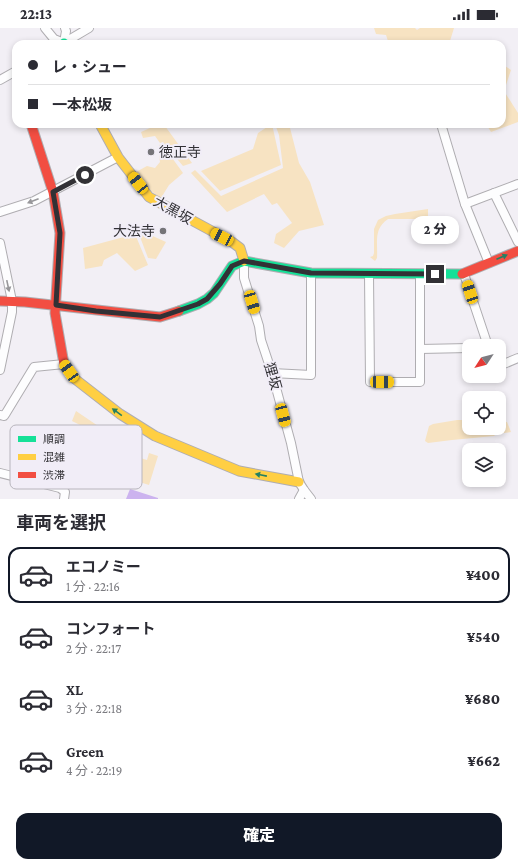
<!DOCTYPE html>
<html lang="ja">
<head>
<meta charset="utf-8">
<style>
  :root { --surface:#fff; --page:#f2f2f3; --text:#2b2b33; --muted:#7c7c81; --line:#e1e1e2; --accent:#111827 }
  body { margin:0; font-family:"Crimson Pro","Noto Sans JP",serif; background:var(--page); color:var(--text); height:100vh; display:flex; flex-direction:column; font-size:15px; white-space:nowrap }
  * { box-sizing:border-box; margin:0 }
  p { font-size:13px; color:var(--muted) }
  .icon { flex:none; width:22px; height:22px; fill:none; stroke:currentColor; stroke-width:2; stroke-linecap:round; stroke-linejoin:round }
  .map { position:relative; height:471px; overflow:hidden }
  .drawer { display:flex; flex-direction:column; background:var(--surface); flex:1 }
  .drawer>* { flex:none }
  .banner { position:absolute; left:12px; top:12px; width:494px; height:88px; border-radius:12px; box-shadow:0 2px 6px #0003; display:grid; align-content:center; height:88px; padding:0 16px; background:var(--surface) }
  .needle { width:26px; rotate:234deg }
  .fabs { position:absolute; left:462px; top:311px; display:grid; gap:8px }
  .fabs a { display:grid; place-items:center; width:44px; height:44px; border-radius:8px; background:var(--surface); box-shadow:0 2px 6px #0003; font-size:20px }
  .end { position:absolute; width:18px; height:18px; margin:-9px; border:5px solid #323135; background:#fff; box-shadow:0 0 0 2px #fff }
  .from { border-radius:50% }
  .bubble { position:absolute; height:28px; border-radius:12px; background:var(--surface); box-shadow:0 2px 6px #0003; font-size:13px; font-weight:800; line-height:28px; text-align:center }
  .car { position:absolute; width:12px; height:24px; margin:-12px -6px; border-radius:5px; box-shadow:0 0 3px 1px #0007; background:linear-gradient(#f5c518 24%,#345 0 40%,#f5c518 0 76%,#345 0 86%,#f5c518 0) }
  .banner b { display:flex; align-items:center; gap:14px; height:38px; font-size:15px }
  .banner b+b { border-top:1px solid var(--line) }
  .banner i { width:10px; height:10px; background:var(--text) }
  ul { padding:0; list-style:none }
  li { display:flex; align-items:center; gap:12px; height:56px; margin:0 8px 6px; padding:0 8px; border:2px solid transparent; border-radius:12px }
  li div { flex:1 }
  li b { display:block; font-size:15px }
  li em { font-style:normal; font-weight:800 }
  li.selected { border-color:var(--accent) }
  li>.icon { width:36px; height:36px; stroke-width:1.5 }
  h2 { padding:0 16px; font-size:18px; line-height:48px }
  .primary-button { display:flex; gap:8px; margin-top:auto; padding:8px 16px }
  .primary-button a { flex:1; height:46px; border-radius:12px; background:var(--accent); color:#fff; font-size:16px; font-weight:800; line-height:46px; text-align:center }
  .status { display:flex; justify-content:space-between; align-items:center; height:28px; padding:0 20px; background:var(--surface); direction:ltr }
  .status svg { height:11px; fill:currentColor }
  .map>svg:first-child { display:block }
</style>
</head>
<body>
<div class="status"><b>22:13</b><svg viewBox="0 0 49 12"><path d="M0 12V9h3v3zM5 12V6h3v6zM10 12V3h3v9zM15 12V0h3v12zM26 1h20v11H26zM47 4h2v5h-2z"/></svg></div>
<div class="map">
<svg width="518" height="471" viewBox="0 0 518 471">
  <rect width="100%" height="100%" fill="#f2eff5"/>
  <g fill="#f7e3c2">
    <polygon points="374,0 415,0 417,2 420,0 454,0 450,13 460,16 389,16 386,7 376,6"/>
    <polygon points="502,36 511,42 504,63 518,85 518,94 491,104 486,96 502,96"/>
    <polygon points="159,96 169,96 165,98 192,135 183,138 163,114 160,115 155,108 143,110 141,104"/>
    <polygon points="266,96 272,96 281,137 220,163 201,143 253,121 258,105 267,99"/>
    <polygon points="275,96 289,96 299,135 310,154 324,197 299,203 284,220 274,215 276,206 292,195 277,175 272,177 264,166 227,184 191,145 195,142 221,168 283,140 279,107"/>
    <polygon points="162,116 183,145 169,157 161,170 148,161 136,144 147,138 155,140 160,134 159,128 162,126 159,117"/>
    <path d="M428,181V191H388C373,201 378,215 377,230L375,233L370,229L373,228L374,225V201L378,192L386,188L395,186Z"/>
    <polygon points="137,201 166,214 156,231 148,230"/>
    <polygon points="135,206 148,237 135,243 117,225 104,232 102,238 85,241 83,220"/>
    <polygon points="76,383 107,404 97,442 90,439 92,431 84,428 94,404 72,393"/>
    <polygon points="457,392 469,392 469,400 499,400 499,393 507,394 511,404 496,406 494,408 452,412 428,415 425,413 429,398 433,396"/>
    <polygon points="149,425 158,428 149,457 130,451 137,429 147,432"/>
  </g>
  <polygon fill="#ccb3ef" points="130,461 158,470 158,471 126,471"/>
  <g fill="none" stroke-linecap="round" stroke-linejoin="round">
    <g stroke="#afadb1" stroke-width="10">
      <g id="street">
        <polyline points="45,0 54,11 64,15 66,3 65,0"/>
        <polyline points="62,16 89,0"/>
        <polyline points="0,52 16,43"/>
        <polyline points="441,96 465,176 489,235"/>
        <polyline points="494,165 518,214"/>
        <polyline points="465,176 518,156"/>
        <polyline points="0,184 34,173 118,129"/>
        <polyline points="0,215 12,273 12,284 0,342"/>
        <polyline points="244,233 244,250 259,298 261,312 272,345 291,415 299,454 304,462 311,471"/>
        <polyline points="369,246 370,354 420,354 420,247"/>
        <polyline points="464,246 488,318"/>
        <polyline points="420,321 469,320"/>
        <polyline points="499,338 518,330"/>
        <polyline points="272,345 311,347 311,245"/>
        <polyline points="0,387 4,388 6,385 34,339 64,336"/>
        <polyline points="0,445 60,460 65,464 64,471"/>
        <polyline points="299,471 304,462"/>
      </g>
    </g>
    <g stroke="#afadb1" stroke-width="11">
      <g id="fast">
        <polyline points="64,15 64,16"/>
        <polyline points="179,283 198,276 207,271 214,265 232,238 244,233 311,245 462,246"/>
      </g>
    </g>
    <g stroke="#afadb1" stroke-width="11">
      <g id="slow">
        <polyline points="100,96 118,129 149,169 232,214 240,220 244,233"/>
        <polyline points="70,344 75,351 120,386 155,408 239,443 299,454"/>
      </g>
    </g>
    <g stroke="#afadb1" stroke-width="11">
      <g id="jam">
        <polyline points="31,96 53,164 60,205 55,285 64,336 70,344"/>
        <polyline points="462,246 518,223"/>
        <polyline points="0,273 25,274 160,289 179,283"/>
      </g>
    </g>
    <use href="#street" stroke="#fdfdfe" stroke-width="8"/>
    <use href="#fast" stroke="#16e098" stroke-width="9"/>
    <use href="#slow" stroke="#ffcf43" stroke-width="9"/>
    <use href="#jam" stroke="#f24e42" stroke-width="9"/>
  </g>
  <defs><path id="oneway-solid" d="M-6-.8H1V-3.2L6.5 0L1 3.2V.8H-6Z"/></defs>
  <g fill="#98979a">
    <use href="#oneway-solid" transform="translate(33 173) rotate(159)"/>
    <use href="#oneway-solid" transform="translate(8 258) rotate(78)"/>
  </g>
  <g fill="#258062">
    <use href="#oneway-solid" transform="translate(502 229) rotate(-23)"/>
    <use href="#oneway-solid" transform="translate(117 384) rotate(-144)"/>
    <use href="#oneway-solid" transform="translate(261 447) rotate(-169)"/>
  </g>
  <g fill="none" stroke-linecap="round" stroke-linejoin="round">
    <polyline stroke="#323135" stroke-width="5" points="85,147 53,164 60,205 56,277 96,283 160,289 198,276 207,271 220,256 232,238 244,233 311,245 435,246"/>
  </g>
  <g fill="#757478" stroke="#f1edf7" stroke-width="1.5">
    <circle cx="151" cy="124" r="4"/>
    <circle cx="163" cy="203" r="4"/>
  </g>
  <g text-anchor="middle" stroke-width="4" stroke-linejoin="round" paint-order="stroke">
    <g font-size="14" fill="#323135" stroke="#f1edf7" text-anchor="start">
      <text x="159" y="129">徳正寺</text>
      <text x="155" y="208" text-anchor="end">大法寺</text>
    </g>
    <g font-size="14" fill="#323135" stroke="#f1edf7">
      <text transform="translate(173 182) rotate(29)" y="5">大黒坂</text>
      <text transform="translate(273 348) rotate(74)" y="5">狸坂</text>
    </g>
  </g>
  <rect x="10" y="397" width="132" height="64" rx="6" fill="#f1edf7" stroke="#b8b5bd" stroke-width="1"/>
  <rect x="18" y="408" width="18" height="6" fill="#16e098"/>
  <rect x="18" y="426" width="18" height="6" fill="#ffcf43"/>
  <rect x="18" y="444" width="18" height="6" fill="#f24e42"/>
  <g font-size="11" fill="#323135">
    <text x="43" y="415">順調</text>
    <text x="43" y="433">混雑</text>
    <text x="43" y="451">渋滞</text>
  </g>
</svg>
<div class="fabs">
<a><svg class="needle" viewBox="-14 -14 28 28"><path d="M0-13l5 13h-10z" fill="#e53935"/><path d="M0 13l5-13h-10z" fill="#7c7c81"/></svg></a>
<a><svg class="icon" aria-label="locate" viewBox="0 0 24 24"><circle cx="12" cy="12" r="6"/><path d="M12 2v4M12 18v4M2 12h4M18 12h4"/></svg></a>
<a><svg class="icon" aria-label="layers" viewBox="0 0 24 24"><path d="M12 4l9 5-9 5-9-5zM3 14l9 5 9-5"/></svg></a>
</div>
<i class="end from" style="left:85px;top:147px"></i>
<i class="end" style="left:435px;top:246px"></i>
<div class="bubble" style="left:411px;top:188px;width:48px">2 分</div>
<i class="car" style="left:138px;top:155px;rotate:322deg"></i>
<i class="car" style="left:222px;top:209px;rotate:297deg"></i>
<i class="car" style="left:470px;top:264px;rotate:342deg"></i>
<i class="car" style="left:252px;top:274px;rotate:163deg"></i>
<i class="car" style="left:69px;top:343px;rotate:325deg"></i>
<i class="car" style="left:382px;top:354px;rotate:90deg"></i>
<i class="car" style="left:283px;top:387px;rotate:165deg"></i>
<div class="banner">
<b><i class="from"></i>レ・シュー</b>
<b><i></i>一本松坂</b>
</div>
</div>
<section class="drawer">
<h2>車両を選択</h2>
<ul>
<li class="selected"><svg class="icon" aria-label="car" viewBox="0 0 24 24"><path d="M5 17H2v-5l4-1 3-4h7l3 4 3 1v5h-3M9 17h6M6 11h13"/><circle cx="7" cy="17" r="2"/><circle cx="17" cy="17" r="2"/></svg><div><b>エコノミー</b><p>1 分 · 22:16</p></div><em>¥400</em></li>
<li><svg class="icon" aria-label="car" viewBox="0 0 24 24"><path d="M5 17H2v-5l4-1 3-4h7l3 4 3 1v5h-3M9 17h6M6 11h13"/><circle cx="7" cy="17" r="2"/><circle cx="17" cy="17" r="2"/></svg><div><b>コンフォート</b><p>2 分 · 22:17</p></div><em>¥540</em></li>
<li><svg class="icon" aria-label="car" viewBox="0 0 24 24"><path d="M5 17H2v-5l4-1 3-4h7l3 4 3 1v5h-3M9 17h6M6 11h13"/><circle cx="7" cy="17" r="2"/><circle cx="17" cy="17" r="2"/></svg><div><b>XL</b><p>3 分 · 22:18</p></div><em>¥680</em></li>
<li><svg class="icon" aria-label="car" viewBox="0 0 24 24"><path d="M5 17H2v-5l4-1 3-4h7l3 4 3 1v5h-3M9 17h6M6 11h13"/><circle cx="7" cy="17" r="2"/><circle cx="17" cy="17" r="2"/></svg><div><b>Green</b><p>4 分 · 22:19</p></div><em>¥662</em></li>
</ul>
<div class="primary-button"><a>確定</a></div>
</section>
</body>
</html>
